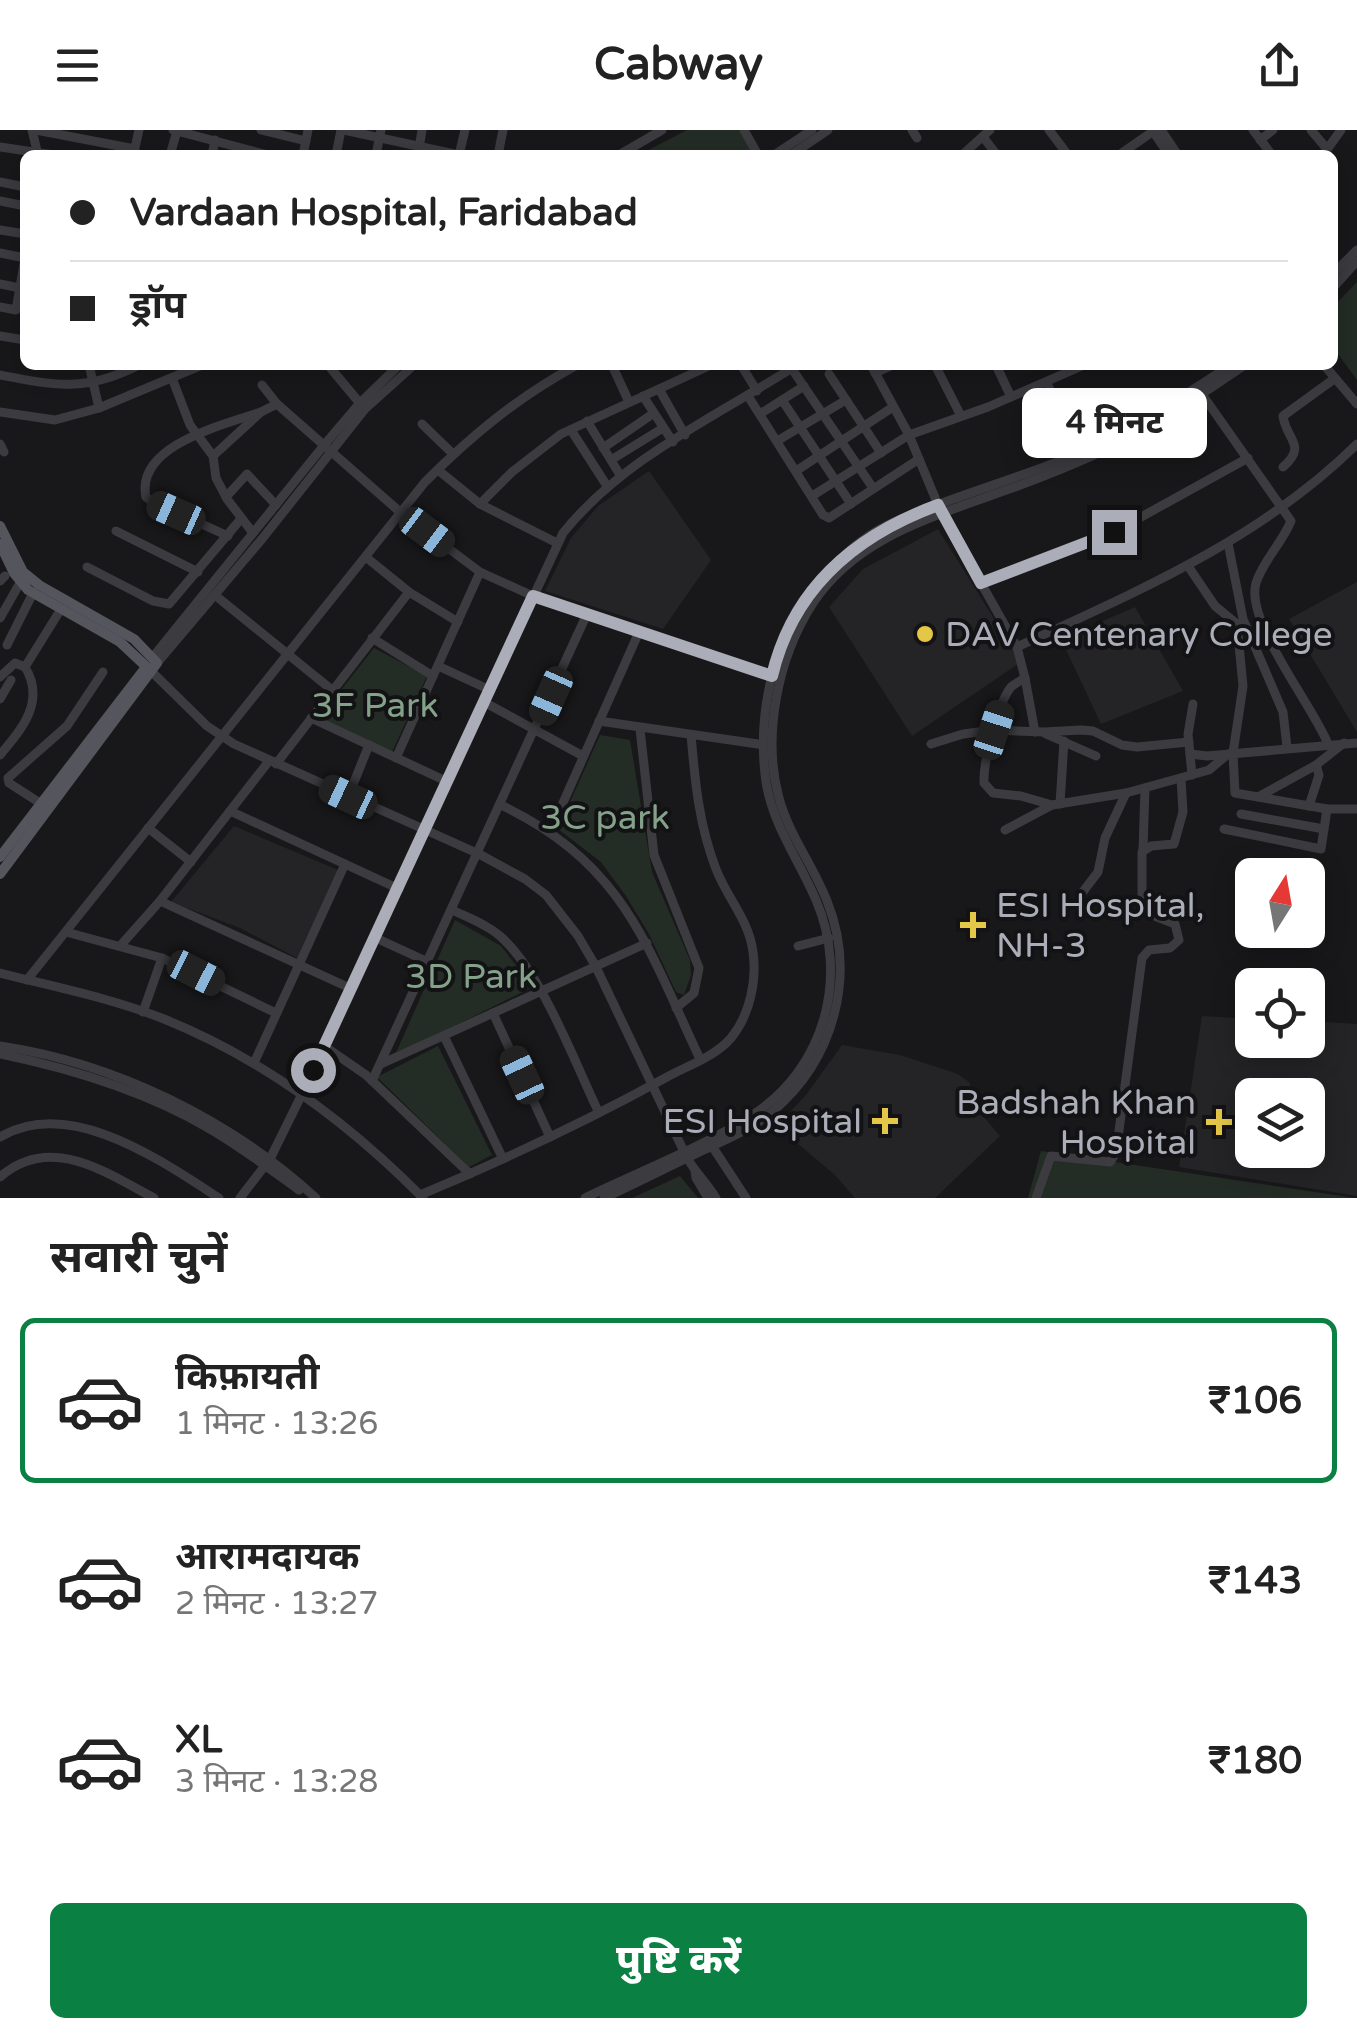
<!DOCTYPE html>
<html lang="hi">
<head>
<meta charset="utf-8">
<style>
  :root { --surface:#fff; --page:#f6f6f6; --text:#222; --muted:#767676; --line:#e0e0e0; --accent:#0b8043 }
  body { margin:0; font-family:"Varela Round","Noto Sans Devanagari",sans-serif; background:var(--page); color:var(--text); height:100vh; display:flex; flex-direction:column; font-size:38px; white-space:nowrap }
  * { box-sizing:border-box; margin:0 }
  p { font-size:32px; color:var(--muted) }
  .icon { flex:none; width:55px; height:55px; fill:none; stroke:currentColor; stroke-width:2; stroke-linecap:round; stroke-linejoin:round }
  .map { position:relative; height:1068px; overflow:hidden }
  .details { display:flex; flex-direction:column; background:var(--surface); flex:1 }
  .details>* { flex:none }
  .guide { position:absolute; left:20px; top:20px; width:1318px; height:220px; border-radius:15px; box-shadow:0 5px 25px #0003; display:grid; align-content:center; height:220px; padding:0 50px; background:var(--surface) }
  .needle { width:65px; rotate:11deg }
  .tools { position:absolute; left:1235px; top:728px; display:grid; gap:20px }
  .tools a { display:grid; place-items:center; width:90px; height:90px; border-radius:15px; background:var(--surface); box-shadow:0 5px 25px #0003; font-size:50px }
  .end { position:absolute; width:45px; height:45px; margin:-22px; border:12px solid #abadb8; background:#111; box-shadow:0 0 0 5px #111 }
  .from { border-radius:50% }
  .bubble { position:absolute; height:70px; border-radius:15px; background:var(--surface); box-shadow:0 5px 25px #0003; font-size:32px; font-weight:800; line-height:70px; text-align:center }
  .car { position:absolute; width:30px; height:60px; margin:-30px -15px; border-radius:12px; box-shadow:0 0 8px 2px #0007; background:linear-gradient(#222 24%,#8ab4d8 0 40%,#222 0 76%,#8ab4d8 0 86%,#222 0) }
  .guide b { display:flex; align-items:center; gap:35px; height:95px; font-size:38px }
  .guide b+b { border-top:2px solid var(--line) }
  .guide i { width:25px; height:25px; background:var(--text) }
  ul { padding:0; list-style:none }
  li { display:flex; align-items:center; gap:30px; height:165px; margin:0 20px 15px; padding:0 30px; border:5px solid transparent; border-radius:15px }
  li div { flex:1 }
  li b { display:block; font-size:38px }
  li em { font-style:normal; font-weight:800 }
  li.selected { border-color:var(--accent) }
  li>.icon { width:90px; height:90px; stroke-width:1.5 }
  h2 { padding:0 50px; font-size:45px; line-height:120px }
  .button { display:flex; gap:20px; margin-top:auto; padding:20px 50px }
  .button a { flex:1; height:115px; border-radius:15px; background:var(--accent); color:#fff; font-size:40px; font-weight:800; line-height:115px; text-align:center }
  header { display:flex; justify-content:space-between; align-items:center; height:130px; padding:0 50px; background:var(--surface); font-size:45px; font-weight:800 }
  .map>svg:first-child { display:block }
</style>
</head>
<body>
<header><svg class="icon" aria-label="menu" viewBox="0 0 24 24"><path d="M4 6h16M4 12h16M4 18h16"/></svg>Cabway<svg class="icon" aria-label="share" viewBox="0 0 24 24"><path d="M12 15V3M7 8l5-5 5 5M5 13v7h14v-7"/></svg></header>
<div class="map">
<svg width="1357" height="1068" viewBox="0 0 1357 1068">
  <rect width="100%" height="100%" fill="#18181a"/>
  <g fill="#242427" fill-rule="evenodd">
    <polygon points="649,341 711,430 663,499 545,461 571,408 598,376"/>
    <polygon points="938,399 1021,532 912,606 829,477 863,439"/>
    <polygon points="1357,452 1357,602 1289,489"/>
    <polygon points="1135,477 1183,561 1101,594 1061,509"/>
    <polygon points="234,696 338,740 297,828 240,798 171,772"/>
    <path d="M1202,886L1252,889V910H1308V891L1357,894V1066L1179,1037ZM1308,965V1020H1252V965Z"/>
    <polygon points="842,915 900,925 958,944 969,952 983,986 1000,1006 935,1068 855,1068 835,1045 777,996 806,965"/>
  </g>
  <g fill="#242c26">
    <polygon points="687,0 743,0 756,22 750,25 639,25"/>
    <polygon points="1357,152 1357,250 1333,217 1333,177"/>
    <polygon points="374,518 427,546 392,622 319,588"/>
    <polygon points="600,605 630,610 652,742 690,830 691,845 684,865 676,862 649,804 626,766 601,732 558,699"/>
    <polygon points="455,790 501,816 533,857 395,925"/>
    <polygon points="438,916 492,1025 469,1037 377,947"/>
    <polygon points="1041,1021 1355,1068 1028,1068"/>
    <polygon points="680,1046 698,1068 632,1068"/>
  </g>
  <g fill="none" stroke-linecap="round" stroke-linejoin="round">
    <g stroke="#3b3b40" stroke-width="9">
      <polyline points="32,0 38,25"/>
      <polyline points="36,0 135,19"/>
      <polyline points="173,0 268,25"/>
      <polyline points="261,0 306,11"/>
      <polyline points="344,0 459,25"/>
      <polyline points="744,0 758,25"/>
      <polyline points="912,0 917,8"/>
      <polyline points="1049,0 1068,25"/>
      <polyline points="1152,0 1169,25"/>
      <polyline points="1161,0 1178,25"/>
      <polyline points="1253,0 1272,25"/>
      <polyline points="1311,0 1327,19"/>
      <polyline points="983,7 997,25"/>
      <polyline points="1260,10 1273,0"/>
      <polyline points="0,17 54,25"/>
      <polyline points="134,22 139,0"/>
      <polyline points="170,25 177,1"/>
      <polyline points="212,25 215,10"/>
      <polyline points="303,25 308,0"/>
      <polyline points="336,25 341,0"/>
      <polyline points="376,25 381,0"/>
      <polyline points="418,25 422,0"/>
      <polyline points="459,25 465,0"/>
      <polyline points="498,25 503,0"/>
      <polyline points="619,25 662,0"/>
      <polyline points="774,25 812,0"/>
      <polyline points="791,25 828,0"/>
      <polyline points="962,25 990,0"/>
      <polyline points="1119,25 1155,0"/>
      <polyline points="1323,25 1341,0"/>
      <polyline points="0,52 25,57"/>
      <polyline points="0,71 25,76"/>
      <polyline points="0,100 25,104"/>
      <polyline points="0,123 25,128"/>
      <polyline points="1332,145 1357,120"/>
      <polyline points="0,154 20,158"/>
      <polyline points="1332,159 1357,131"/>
      <polyline points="0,177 16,180 25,128"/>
      <polyline points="0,206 25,210"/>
      <polyline points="89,235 99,278"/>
      <polyline points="328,235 363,277"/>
      <polyline points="612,235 629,272"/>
      <polyline points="741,235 757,261"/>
      <path d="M871,235L909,305L941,382L1017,517C1138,461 1261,409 1357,314"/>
      <polyline points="935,235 960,284"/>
      <polyline points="996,235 1011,267"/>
      <polyline points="1324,235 1357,274"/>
      <polyline points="792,239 873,358"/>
      <polyline points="875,243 893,235"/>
      <polyline points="829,244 881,323"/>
      <path d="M0,245C56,256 86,262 139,235"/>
      <polyline points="172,248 190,295 213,326 216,348 227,369 253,403"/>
      <polyline points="1047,253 1080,328"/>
      <polyline points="262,255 277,274 400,382 480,442 533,466 774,546"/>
      <polyline points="659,259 685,305"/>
      <path d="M1199,260L1291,391C1282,413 1263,431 1256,453C1245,492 1312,574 1328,614"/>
      <polyline points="643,266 673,312"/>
      <polyline points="748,266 823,385 829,388 919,329"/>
      <polyline points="782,270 851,374"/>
      <polyline points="0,282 55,290 99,278 202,235"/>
      <polyline points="760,284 804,256"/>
      <polyline points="587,291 620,345"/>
      <polyline points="422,294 453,324"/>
      <polyline points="571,300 607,356"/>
      <polyline points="777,311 846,270"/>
      <polyline points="0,314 4,322"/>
      <polyline points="603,318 654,283"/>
      <polyline points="213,326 261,282 277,274"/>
      <polyline points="611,330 663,298"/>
      <path d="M1283,337C1308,315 1286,310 1283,286L1334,249"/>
      <polyline points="438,340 480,374 557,413"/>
      <polyline points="796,341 893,277"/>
      <polyline points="812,366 909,305 988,277 1084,235"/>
      <polyline points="226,367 247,344 276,375"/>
      <polyline points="480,374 512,342 561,304 711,235"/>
      <polyline points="116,401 198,442"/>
      <path d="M228,406L151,371L146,367C135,315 226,294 261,282"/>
      <polyline points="1228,413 1243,489 1283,582 1287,617"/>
      <polyline points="367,428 409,462 458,492"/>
      <polyline points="1188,436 1215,476 1237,494 1243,556 1233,623 1235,663 1327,679 1357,679"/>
      <polyline points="87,437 153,471 169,474 240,390"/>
      <polyline points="0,451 5,446"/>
      <polyline points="981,453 1114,402 1248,328"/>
      <polyline points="216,466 332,560"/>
      <polyline points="0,488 21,451"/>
      <polyline points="372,508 433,546"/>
      <polyline points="7,515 33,463"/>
      <path d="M1017,517L1025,548C1022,550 1014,554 1011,557C998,573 983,632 984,653L993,663L1021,666L1052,675"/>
      <polyline points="152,528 325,314 360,273 399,235"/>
      <polyline points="157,533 262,409 365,279 414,235"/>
      <polyline points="438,536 490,560"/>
      <polyline points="25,537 61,479"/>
      <path d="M151,541L207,596L234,614L479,724L525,749L546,765L578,806L595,835L687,1028C696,1043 707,1053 716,1068"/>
      <polyline points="0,547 15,533 25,537"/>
      <polyline points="1025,548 1035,602"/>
      <polyline points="0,569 11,550"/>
      <polyline points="484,572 583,626"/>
      <polyline points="311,588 448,652"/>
      <polyline points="599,591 765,615"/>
      <polyline points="640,599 654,725 699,838 694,863 676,878"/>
      <polyline points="1046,604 1096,626"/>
      <polyline points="931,614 963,604 994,600 1044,602 1081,600 1093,601 1122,615 1137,617 1189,612"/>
      <polyline points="1190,624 1207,626 1357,613"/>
      <path d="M0,625C22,599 46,571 25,537"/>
      <polyline points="396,628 480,442"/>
      <polyline points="276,634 409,462"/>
      <polyline points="1192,645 1188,604 1193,574"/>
      <polyline points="348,667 369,615"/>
      <polyline points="1258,667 1316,635 1344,613"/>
      <polyline points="40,673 9,653 8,648 67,596 103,542"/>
      <polyline points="1060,674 1064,611"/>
      <path d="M501,675C624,734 646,814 700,929"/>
      <polyline points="1309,676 1319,645 1316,635"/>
      <polyline points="230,681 399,759"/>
      <polyline points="1241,684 1324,699"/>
      <polyline points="148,698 191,732"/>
      <polyline points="1224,699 1321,719 1327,679"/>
      <polyline points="1005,700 1052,675 1126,663 1209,640 1228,624"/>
      <polyline points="550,702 639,502"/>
      <polyline points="1143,720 1145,658"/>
      <polyline points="1082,763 1098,742 1105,708 1126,663"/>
      <polyline points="160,771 352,859"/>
      <path d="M452,780C469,788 486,794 500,806C542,843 574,931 599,983"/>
      <polyline points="66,802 162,828 276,883"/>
      <polyline points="376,808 428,832"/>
      <polyline points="121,815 160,771 269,631"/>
      <polyline points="798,816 829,808"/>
      <path d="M0,843C55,857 111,868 164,889C263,929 348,992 423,1068"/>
      <path d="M27,850L425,352C472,305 518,267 577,235"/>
      <polyline points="143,882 162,828"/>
      <polyline points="493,883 550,1007"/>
      <polyline points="444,906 503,1029"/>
      <path d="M0,916C115,933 231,990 316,1068"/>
      <polyline points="324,916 366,945 470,1044"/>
      <path d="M0,924C73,939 145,961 210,999C241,1017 270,1039 299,1060"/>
      <polyline points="254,933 345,734"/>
      <polyline points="381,934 647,813"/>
      <polyline points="372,951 587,484"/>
      <path d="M0,1007C70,966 160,1030 219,1068"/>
      <polyline points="712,1016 746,1068"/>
      <polyline points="695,1041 696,1048 708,1068"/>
      <path d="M0,1047C50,1003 105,1042 154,1068"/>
      <path d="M420,1065C504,1030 587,991 667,947C687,936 716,926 731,908C750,885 757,850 753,822C749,790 727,768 716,739C699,695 695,652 691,605"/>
      <path d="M240,1068L270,1029L302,964L563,403C623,328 717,286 797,235"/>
      <path d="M585,1068C640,1041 702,1018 754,984C825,937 849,847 816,770C799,730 773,696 766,652C757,588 771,517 810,465C825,445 842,425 863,410C887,392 917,383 945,372C997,353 1051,337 1101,313C1146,291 1188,263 1231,235"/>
      <path d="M604,1068C639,1052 672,1035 706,1019C729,1008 753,998 772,982C834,930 857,846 827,771C813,735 789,705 779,668C762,605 778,527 813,473C856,408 930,388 998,363C1036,350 1073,335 1110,318C1158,296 1201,264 1245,235"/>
      <polyline points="1036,1068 1051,1026 1110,1032 1116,1023 1142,828 1149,820 1170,818 1179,810 1175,794 1142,781 1142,722 1151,716 1174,714 1183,682 1181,648"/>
    </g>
    <g stroke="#55565d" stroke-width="10">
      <polyline points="0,396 23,442 39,455 134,509 157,533 0,744"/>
      <polyline points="0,414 14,443 28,460 120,512 151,541"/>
      <polyline points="0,727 143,541"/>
    </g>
  </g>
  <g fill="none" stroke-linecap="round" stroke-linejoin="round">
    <path stroke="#abadb8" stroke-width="12" d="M313,940L533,466L772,546C793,457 856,405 938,375L981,453L1114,402"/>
  </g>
  <g fill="#e4c746" stroke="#131315" stroke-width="4">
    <circle cx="925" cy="504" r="10"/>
    <path d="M968 780h10v10h10v10h-10v10h-10v-10h-10v-10h10z"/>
    <path d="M880 976h10v10h10v10h-10v10h-10v-10h-10v-10h10z"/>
    <path d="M1214 977h10v10h10v10h-10v10h-10v-10h-10v-10h10z"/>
  </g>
  <g text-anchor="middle" stroke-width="8" stroke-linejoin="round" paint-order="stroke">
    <g font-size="35" fill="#abadb8" stroke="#131315" text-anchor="start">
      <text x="945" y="516">DAV Centenary College</text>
      <text x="996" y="787">ESI Hospital,<tspan x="996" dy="40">NH-3</tspan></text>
      <text x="1196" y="984" text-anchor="end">Badshah Khan<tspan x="1196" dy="40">Hospital</tspan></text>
      <text x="862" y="1003" text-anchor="end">ESI Hospital</text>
    </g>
    <g font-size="35" fill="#84a28a" stroke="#131315">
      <text x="375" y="587">3F Park</text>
      <text x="605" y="699">3C park</text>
      <text x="471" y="858">3D Park</text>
    </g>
  </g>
</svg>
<div class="tools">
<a><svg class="needle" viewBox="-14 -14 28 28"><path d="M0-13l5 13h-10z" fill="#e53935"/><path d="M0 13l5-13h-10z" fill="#767676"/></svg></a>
<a><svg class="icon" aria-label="locate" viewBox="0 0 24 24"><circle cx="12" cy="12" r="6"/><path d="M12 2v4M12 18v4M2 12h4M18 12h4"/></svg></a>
<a><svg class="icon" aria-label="layers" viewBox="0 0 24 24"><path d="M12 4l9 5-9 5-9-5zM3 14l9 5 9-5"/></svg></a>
</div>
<i class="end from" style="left:313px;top:940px"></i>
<i class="end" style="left:1114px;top:402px"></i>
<div class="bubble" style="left:1022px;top:258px;width:185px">4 मिनट</div>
<i class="car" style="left:176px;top:383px;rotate:294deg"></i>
<i class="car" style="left:427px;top:402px;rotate:127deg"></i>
<i class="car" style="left:551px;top:566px;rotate:204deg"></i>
<i class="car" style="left:994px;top:600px;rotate:18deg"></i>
<i class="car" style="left:348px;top:667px;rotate:295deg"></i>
<i class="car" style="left:196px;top:843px;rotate:117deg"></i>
<i class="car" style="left:522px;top:945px;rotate:335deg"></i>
<div class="guide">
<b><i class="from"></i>Vardaan Hospital, Faridabad</b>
<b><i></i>ड्रॉप</b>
</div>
</div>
<section class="details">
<h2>सवारी चुनें</h2>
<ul>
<li class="selected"><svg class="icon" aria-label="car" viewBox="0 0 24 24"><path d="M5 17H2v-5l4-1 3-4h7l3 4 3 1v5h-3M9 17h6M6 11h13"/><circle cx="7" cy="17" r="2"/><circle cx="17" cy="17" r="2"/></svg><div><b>किफ़ायती</b><p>1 मिनट · 13:26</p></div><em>₹106</em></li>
<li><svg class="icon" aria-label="car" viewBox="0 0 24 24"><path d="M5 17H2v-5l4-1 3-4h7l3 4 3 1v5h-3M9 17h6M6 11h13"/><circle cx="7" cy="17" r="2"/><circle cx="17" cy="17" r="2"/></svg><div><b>आरामदायक</b><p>2 मिनट · 13:27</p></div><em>₹143</em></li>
<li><svg class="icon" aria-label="car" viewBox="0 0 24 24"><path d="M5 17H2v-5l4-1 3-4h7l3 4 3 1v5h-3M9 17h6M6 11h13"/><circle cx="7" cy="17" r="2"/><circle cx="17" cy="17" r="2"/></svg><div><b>XL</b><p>3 मिनट · 13:28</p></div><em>₹180</em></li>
</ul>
<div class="button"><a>पुष्टि करें</a></div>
</section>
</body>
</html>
